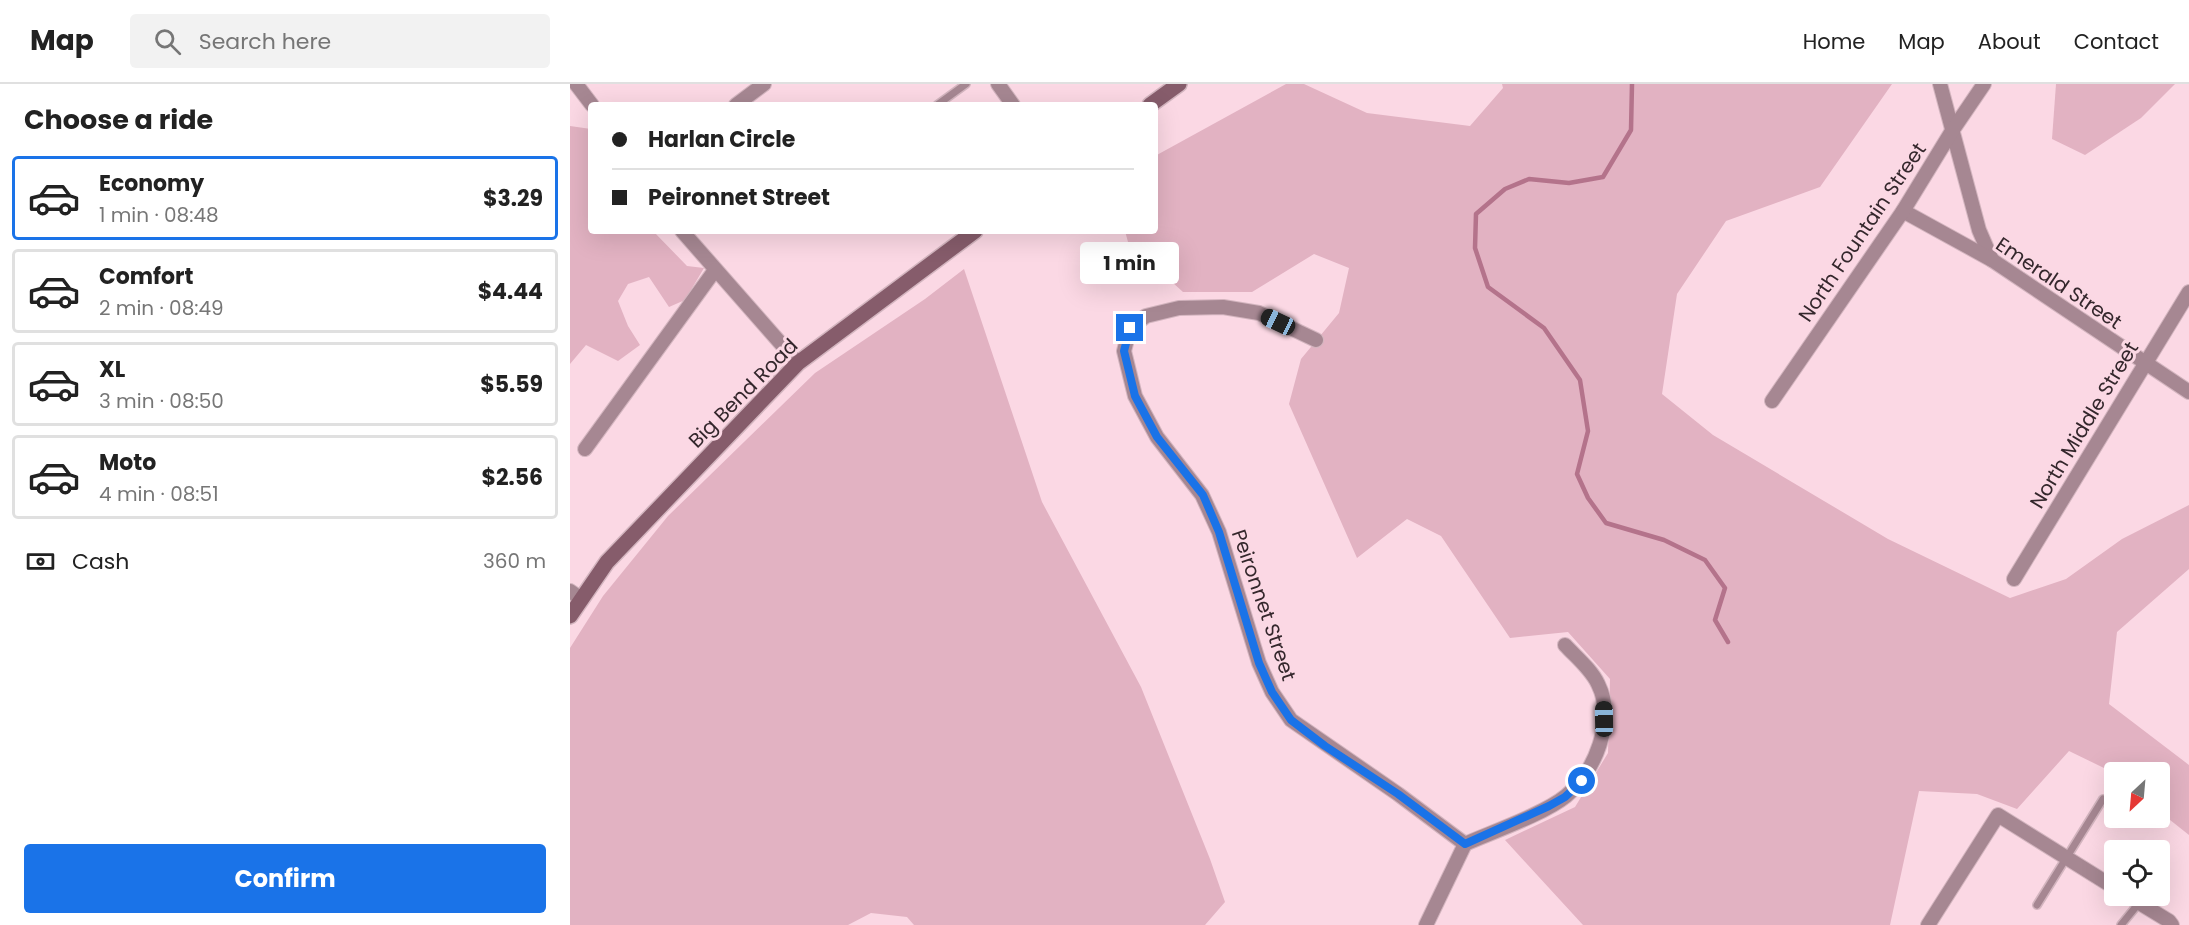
<!DOCTYPE html>
<html lang="en">
<head>
<meta charset="utf-8">
<style>
  :root { --surface:#fff; --page:#f2f2f2; --text:#222; --muted:#767676; --line:#e0e0e0; --accent:#1a73e8 }
  body { margin:0; font-family:Poppins,sans-serif; background:var(--page); color:var(--text); height:100vh; display:flex; flex-direction:column; font-size:22px; white-space:nowrap }
  * { box-sizing:border-box; margin:0 }
  p { font-size:20px; color:var(--muted) }
  .icon { flex:none; width:33px; height:33px; fill:none; stroke:currentColor; stroke-width:2; stroke-linecap:round; stroke-linejoin:round }
  .map { position:relative; flex:1; overflow:hidden }
  .sheet { display:flex; flex-direction:column; background:var(--surface); width:570px }
  .sheet>* { flex:none }
  .hud { position:absolute; left:18px; top:18px; width:570px; height:132px; border-radius:6px; box-shadow:0 6px 24px #0002; display:grid; align-content:center; height:132px; padding:0 24px; background:var(--surface) }
  .needle { width:39px; rotate:206deg }
  .controls { position:absolute; left:1534px; top:678px; display:grid; gap:12px }
  .controls a { display:grid; place-items:center; width:66px; height:66px; border-radius:6px; background:var(--surface); box-shadow:0 6px 24px #0002; font-size:30px }
  .end { position:absolute; width:27px; height:27px; margin:-14px; border:8px solid #1a73e8; background:#fff; box-shadow:0 0 0 3px #fff }
  .from { border-radius:50% }
  .bubble { position:absolute; height:42px; border-radius:6px; background:var(--surface); box-shadow:0 6px 24px #0002; font-size:20px; font-weight:700; line-height:42px; text-align:center }
  .car { position:absolute; width:18px; height:36px; margin:-18px -9px; border-radius:8px; box-shadow:0 0 4px 2px #0007; background:linear-gradient(#222 24%,#8ab4d8 0 40%,#222 0 76%,#8ab4d8 0 86%,#222 0) }
  .hud b { display:flex; align-items:center; gap:21px; height:57px; font-size:22px }
  .hud b+b { border-top:2px solid var(--line) }
  .hud i { width:15px; height:15px; background:var(--text) }
  ul { padding:0; list-style:none }
  li { display:flex; align-items:center; gap:18px; height:84px; margin:0 12px 9px; padding:0 12px; border:3px solid var(--line); border-radius:6px }
  li div { flex:1 }
  li b { display:block; font-size:22px }
  li em { font-style:normal; font-weight:700 }
  li.current { border-color:var(--accent) }
  li>.icon { width:54px; height:54px; stroke-width:1.5 }
  h2 { padding:0 24px; font-size:27px; line-height:72px }
  .pay { display:flex; align-items:center; gap:15px; height:66px; padding:0 24px; font-size:22px }
  .pay p { margin-inline-start:auto }
  .primary-button { display:flex; gap:12px; margin-top:auto; padding:12px 24px }
  .primary-button a { flex:1; height:69px; border-radius:6px; background:var(--accent); color:#fff; font-size:24px; font-weight:700; line-height:69px; text-align:center }
  header { display:flex; align-items:center; gap:36px; box-sizing:border-box; height:84px; padding:0 30px; background:var(--surface); border-bottom:2px solid var(--line) }
  header strong { font-size:28px }
  nav { display:flex; gap:33px; margin-inline-start:auto; font-size:21px }
  .search { width:420px; height:54px; background:var(--page); display:flex; align-items:center; gap:15px; box-sizing:border-box; padding:0 21px; border-radius:6px; color:var(--muted); font-size:22px }
  main { display:flex; flex:1; min-height:0 }
  .map>svg:first-child { display:block }
</style>
</head>
<body>
<header>
<strong>Map</strong>
<div class="search"><svg class="icon" aria-label="search" viewBox="0 0 24 24"><circle cx="10" cy="10" r="6"/><path d="M15 15l6 6"/></svg>Search here</div>
<nav><a>Home</a><a>Map</a><a>About</a><a>Contact</a></nav>
</header>
<main>
<section class="sheet">
<h2>Choose a ride</h2>
<ul>
<li class="current"><svg class="icon" aria-label="car" viewBox="0 0 24 24"><path d="M5 17H2v-5l4-1 3-4h7l3 4 3 1v5h-3M9 17h6M6 11h13"/><circle cx="7" cy="17" r="2"/><circle cx="17" cy="17" r="2"/></svg><div><b>Economy</b><p>1 min · 08:48</p></div><em>$3.29</em></li>
<li><svg class="icon" aria-label="car" viewBox="0 0 24 24"><path d="M5 17H2v-5l4-1 3-4h7l3 4 3 1v5h-3M9 17h6M6 11h13"/><circle cx="7" cy="17" r="2"/><circle cx="17" cy="17" r="2"/></svg><div><b>Comfort</b><p>2 min · 08:49</p></div><em>$4.44</em></li>
<li><svg class="icon" aria-label="car" viewBox="0 0 24 24"><path d="M5 17H2v-5l4-1 3-4h7l3 4 3 1v5h-3M9 17h6M6 11h13"/><circle cx="7" cy="17" r="2"/><circle cx="17" cy="17" r="2"/></svg><div><b>XL</b><p>3 min · 08:50</p></div><em>$5.59</em></li>
<li><svg class="icon" aria-label="car" viewBox="0 0 24 24"><path d="M5 17H2v-5l4-1 3-4h7l3 4 3 1v5h-3M9 17h6M6 11h13"/><circle cx="7" cy="17" r="2"/><circle cx="17" cy="17" r="2"/></svg><div><b>Moto</b><p>4 min · 08:51</p></div><em>$2.56</em></li>
</ul>
<div class="pay"><svg class="icon" aria-label="cash" viewBox="0 0 24 24"><path d="M3 7h18v10H3z"/><circle cx="12" cy="12" r="2"/></svg>Cash<p>360 m</p></div>
<div class="primary-button"><a>Confirm</a></div>
</section>
<div class="map">
<svg width="1619" height="841" viewBox="0 0 1619 841">
  <rect width="100%" height="100%" fill="#fbd8e4"/>
  <g fill="#e2b2c2">
    <polygon points="716,0 734,0 797,29 900,42 933,4 932,0 1322,0 1250,103 1156,137 1107,210 1092,310 1143,351 1318,455 1440,514 1496,495 1552,455 1619,421 1619,485 1547,548 1539,620 1619,681 1619,751 1590,728 1590,688 1545,688 1545,693 1534,684 1499,667 1447,725 1407,710 1349,707 1320,841 1013,841 935,756 1005,723 1038,669 1040,595 998,548 940,554 871,452 837,435 787,474 719,320 731,275 769,229 779,184 744,170 682,208 613,208 558,158 555,147 585,147 585,72"/>
    <polygon points="1486,0 1605,0 1571,34 1515,71 1482,55"/>
    <polygon points="0,42 21,45 21,147 83,147 117,182 134,184 115,216 99,223 79,193 58,200 48,217 58,242 70,261 48,277 16,261 0,280"/>
    <polygon points="394,185 472,418 571,603 640,775 655,818 635,841 344,841 337,833 301,829 278,841 0,841 0,564 33,512 98,432 245,289 355,215"/>
  </g>
  <g fill="none" stroke-linecap="round" stroke-linejoin="round">
    <polyline stroke="#b4738b" stroke-width="4.5" points="1062,0 1061,46 1033,93 999,99 959,95 935,105 906,130 905,164 918,203 974,244 1010,296 1018,347 1007,390 1018,414 1036,439 1094,456 1135,476 1155,504 1145,536 1158,558"/>
    <g stroke="#d3b5bf" stroke-width="10">
      <g id="lane">
        <polyline points="367,21 396,0"/>
        <polyline points="1467,821 1533,715"/>
        <polyline points="1551,841 1569,819"/>
      </g>
    </g>
    <g stroke="#d3b5bf" stroke-width="16">
      <g id="street">
        <polyline points="6,0 22,21"/>
        <polyline points="428,0 443,21"/>
        <polyline points="1370,0 1409,146 1422,176"/>
        <polyline points="166,21 194,0"/>
        <polyline points="1333,127 1422,176 1619,308"/>
        <polyline points="112,147 228,279"/>
        <polyline points="746,256 689,229 653,223 609,224 576,232 560,244 554,267 565,312 587,353 632,411 649,448 689,579 702,608 721,636 828,710 895,760"/>
        <polyline points="1202,317 1333,127 1382,47 1414,0"/>
        <polyline points="15,365 145,186"/>
        <polyline points="1444,495 1619,208"/>
        <polyline points="0,507 10,514"/>
        <path d="M895,760C922,748 974,730 996,712C1025,688 1046,636 1028,600C1021,585 1006,573 995,561"/>
        <polyline points="1558,812 1599,837 1602,841"/>
        <polyline points="856,841 895,760"/>
        <polyline points="1358,841 1428,731 1545,804"/>
      </g>
    </g>
    <g stroke="#d3b5bf" stroke-width="18">
      <g id="secondary">
        <polyline points="580,21 609,0"/>
        <polyline points="0,532 37,478 228,279 405,147"/>
      </g>
    </g>
    <use href="#lane" stroke="#a68792" stroke-width="7"/>
    <use href="#street" stroke="#a68792" stroke-width="14"/>
    <use href="#secondary" stroke="#865c6b" stroke-width="15"/>
  </g>
  <g fill="none" stroke-linecap="round" stroke-linejoin="round">
    <polyline stroke="#1a73e8" stroke-width="8" points="560,244 554,267 565,312 587,353 633,411 649,448 689,579 702,608 721,636 755,662 828,710 895,760 979,722 995,713 1012,697"/>
  </g>
  <g text-anchor="middle" stroke-width="6" stroke-linejoin="round" paint-order="stroke">
    <g font-size="20" fill="#34272c" stroke="#fbd8e4">
      <text transform="translate(1292 148) rotate(-56)" y="7">North Fountain Street</text>
      <text transform="translate(1489 199) rotate(34)" y="7">Emerald Street</text>
      <text transform="translate(173 309) rotate(-45)" y="7">Big Bend Road</text>
      <text transform="translate(1514 341) rotate(-59)" y="7">North Middle Street</text>
      <text transform="translate(694 521) rotate(71)" y="7">Peironnet Street</text>
    </g>
  </g>
</svg>
<div class="controls">
<a><svg class="needle" viewBox="-14 -14 28 28"><path d="M0-13l5 13h-10z" fill="#e53935"/><path d="M0 13l5-13h-10z" fill="#767676"/></svg></a>
<a><svg class="icon" aria-label="locate" viewBox="0 0 24 24"><circle cx="12" cy="12" r="6"/><path d="M12 2v4M12 18v4M2 12h4M18 12h4"/></svg></a>
</div>
<i class="end from" style="left:1012px;top:697px"></i>
<i class="end" style="left:560px;top:244px"></i>
<div class="bubble" style="left:510px;top:158px;width:99px">1 min</div>
<i class="car" style="left:708px;top:238px;rotate:295deg"></i>
<i class="car" style="left:1034px;top:635px;rotate:359deg"></i>
<div class="hud">
<b><i class="from"></i>Harlan Circle</b>
<b><i></i>Peironnet Street</b>
</div>
</div>
</main>
</body>
</html>
